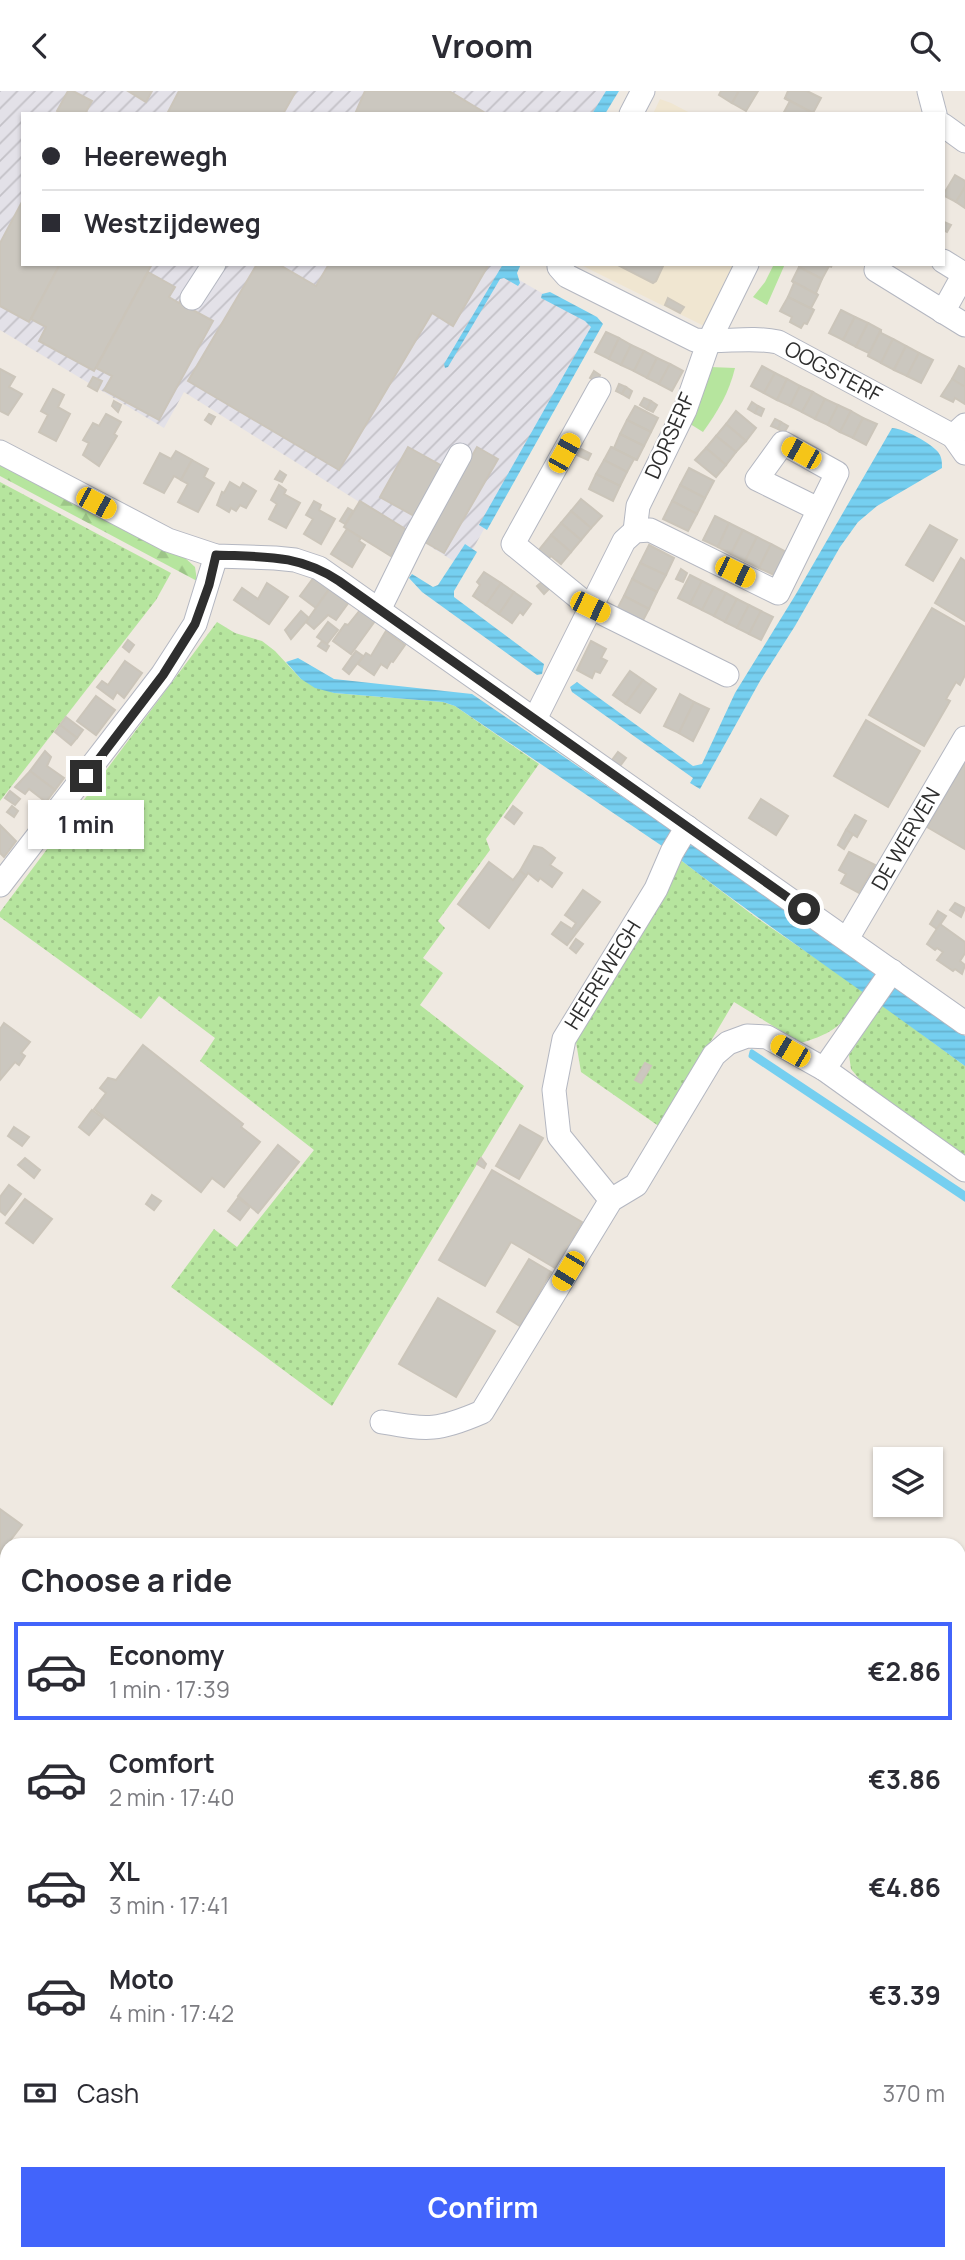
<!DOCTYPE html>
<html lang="en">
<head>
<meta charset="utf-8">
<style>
  :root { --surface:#fff; --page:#f2f2f3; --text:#2b2b33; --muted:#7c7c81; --line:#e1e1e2; --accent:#4264fb }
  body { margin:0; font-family:Manrope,sans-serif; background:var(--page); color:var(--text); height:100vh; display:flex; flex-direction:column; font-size:26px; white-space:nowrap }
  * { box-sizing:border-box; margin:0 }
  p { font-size:23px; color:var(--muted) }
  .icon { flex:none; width:38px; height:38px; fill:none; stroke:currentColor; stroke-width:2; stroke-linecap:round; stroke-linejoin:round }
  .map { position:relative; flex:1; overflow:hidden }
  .panel { position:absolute; left:0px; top:1447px; width:966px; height:723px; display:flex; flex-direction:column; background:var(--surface); border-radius:21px 21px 0 0; box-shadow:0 2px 5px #0004 }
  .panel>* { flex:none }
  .top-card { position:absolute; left:21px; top:21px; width:924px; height:154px; border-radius:0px; box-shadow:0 2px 5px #0004; display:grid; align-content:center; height:154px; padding:0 21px; background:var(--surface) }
  .fabs { position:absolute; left:873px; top:1356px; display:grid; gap:14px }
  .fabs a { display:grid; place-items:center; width:70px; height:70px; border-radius:0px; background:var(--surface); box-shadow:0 2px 5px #0004; font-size:35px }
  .end { position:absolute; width:32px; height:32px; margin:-16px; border:9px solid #2e2e2e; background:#fff; box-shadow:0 0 0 4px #fff }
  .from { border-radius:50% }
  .bubble { position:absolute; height:49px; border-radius:0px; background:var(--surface); box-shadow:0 2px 5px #0004; font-size:23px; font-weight:700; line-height:49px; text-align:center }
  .car { position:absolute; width:21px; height:42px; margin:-21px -10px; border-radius:9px; box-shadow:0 0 5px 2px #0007; background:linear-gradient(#f5c518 24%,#345 0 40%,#f5c518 0 76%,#345 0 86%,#f5c518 0) }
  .top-card b { display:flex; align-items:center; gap:24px; height:66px; font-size:26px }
  .top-card b+b { border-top:2px solid var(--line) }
  .top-card i { width:18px; height:18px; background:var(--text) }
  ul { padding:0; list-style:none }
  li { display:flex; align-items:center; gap:21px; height:98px; margin:0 14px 10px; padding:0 7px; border:4px solid transparent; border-radius:0px }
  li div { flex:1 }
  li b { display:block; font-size:26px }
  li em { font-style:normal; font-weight:700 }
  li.current { border-color:var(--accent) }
  li>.icon { width:63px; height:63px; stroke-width:1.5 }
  h2 { padding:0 21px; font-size:32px; line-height:84px }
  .pay { display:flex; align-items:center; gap:18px; height:77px; padding:0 21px; font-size:26px }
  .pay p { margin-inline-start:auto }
  .primary-button { display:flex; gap:14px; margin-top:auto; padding:14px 21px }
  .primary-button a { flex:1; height:80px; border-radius:0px; background:var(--accent); color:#fff; font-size:28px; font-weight:700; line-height:80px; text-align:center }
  header { display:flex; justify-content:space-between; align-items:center; height:91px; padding:0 21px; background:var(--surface); font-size:32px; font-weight:700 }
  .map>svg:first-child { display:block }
</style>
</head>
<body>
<header><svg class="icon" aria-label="back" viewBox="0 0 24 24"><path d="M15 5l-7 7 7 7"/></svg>Vroom<svg class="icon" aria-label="search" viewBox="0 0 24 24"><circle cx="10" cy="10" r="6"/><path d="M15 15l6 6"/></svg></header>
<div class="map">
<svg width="965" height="2169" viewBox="0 0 965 2169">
  <defs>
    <pattern id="industrial-furrows" width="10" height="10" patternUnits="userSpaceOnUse" patternTransform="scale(1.75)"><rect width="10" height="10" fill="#e3e1e8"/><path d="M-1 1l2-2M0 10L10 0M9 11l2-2" fill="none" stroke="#c3c1c7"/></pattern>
    <pattern id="grass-dots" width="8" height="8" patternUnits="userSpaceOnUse" patternTransform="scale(1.75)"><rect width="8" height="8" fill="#b6e59e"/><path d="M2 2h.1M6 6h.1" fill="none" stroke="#9dc588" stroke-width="1.8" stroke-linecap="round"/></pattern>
    <pattern id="forest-firs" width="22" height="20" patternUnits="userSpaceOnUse" patternTransform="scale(1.75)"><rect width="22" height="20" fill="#b6e59e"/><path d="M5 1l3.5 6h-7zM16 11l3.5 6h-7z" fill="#9dc588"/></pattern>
    <pattern id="water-rules" width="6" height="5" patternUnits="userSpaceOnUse" patternTransform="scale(1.75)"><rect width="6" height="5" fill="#75cff0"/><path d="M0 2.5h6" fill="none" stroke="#66b2ce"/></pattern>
  </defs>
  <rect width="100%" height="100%" fill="#efe9e1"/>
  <polygon fill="url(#industrial-furrows)" points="0,0 612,0 599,23 23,23 23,173 513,173 514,186 597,234 463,476 184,301 164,337 0,239"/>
  <g fill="#f0e6d1">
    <polygon points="660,8 671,12 692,23 653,23"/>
    <polygon points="579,173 735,173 704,235"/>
  </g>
  <g fill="url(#grass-dots)">
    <polygon points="0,391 171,482 156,509 0,710"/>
    <polygon points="217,531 235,542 262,550 275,560 301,588 334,602 443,611 455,615 539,673 486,748 490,759 438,830 445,837 423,867 443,882 420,914 524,995 332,1315 171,1196 214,1138 237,1156 314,1059 200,970 215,947 159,905 141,928 0,826 0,821"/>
    <path d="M678,767L754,825L865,901C843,932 838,941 801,952L734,911L660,1036L581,981L575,945Z"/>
    <polygon points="882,914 965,975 965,1067 865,995 851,978 849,964"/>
  </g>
  <polygon fill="url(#forest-firs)" points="0,371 184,466 195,476 197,490 0,385"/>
  <g fill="#b6e59e">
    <polygon points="774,173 785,173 767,214 753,206 765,191"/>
    <path d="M710,276L735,277C729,302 718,320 703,341L687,331Z"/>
  </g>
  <g fill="url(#water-rules)">
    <polygon points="606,0 619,0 605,23 592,23"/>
    <polygon points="503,173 521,173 517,182 520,192 518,195 504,187 500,188 448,276 445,277 444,273"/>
    <polygon points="550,201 597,226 603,233 487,439 479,434 591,236 585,230 541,207 542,203"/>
    <path d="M892,337C903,337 931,352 938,361C942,366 942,371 942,377L877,415L858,431L840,456L795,535L760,590L700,698L690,692L693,687L572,601L570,596L577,591L693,675L702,673L735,602L796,503Z"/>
    <polygon points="465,453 477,461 454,500 454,506 544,573 542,583 537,584 422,501 409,487 412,483 433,496 438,494"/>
    <polygon points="298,567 334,588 472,603 674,741 665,757 455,615 443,611 334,602 315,597 301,588 286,571"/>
    <path d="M688,750L839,854L965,945V975C870,905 772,839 678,767Z"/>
    <polygon points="0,1792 7,1797 7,1825 0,1820"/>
  </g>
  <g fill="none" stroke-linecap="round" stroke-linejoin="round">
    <polyline stroke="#75cff0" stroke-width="5" points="965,1103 752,961 751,965 965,1108"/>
  </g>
  <g fill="#cbc7bf" stroke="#cbc5ba" stroke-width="2">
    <polygon points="68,0 73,0 92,10 86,21 90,23 61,23 57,20"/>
    <polygon points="128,0 152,0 146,11"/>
    <polygon points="179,0 296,0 283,23 167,23"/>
    <polygon points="365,0 449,0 487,23 355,23"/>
    <polygon points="721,0 739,0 732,12 719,4"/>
    <polygon points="739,0 758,0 746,20 732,12"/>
    <polygon points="788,0 807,0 821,7 813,22 785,7"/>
    <polygon points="784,7 813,22 813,23 783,23 790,10"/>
    <polygon points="955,84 965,90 965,96 956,111 943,104"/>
    <polygon points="965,96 965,117 956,111"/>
    <polygon points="23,109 23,173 60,173 29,231 0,215 0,152"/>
    <polygon points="944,131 951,134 947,141 943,139"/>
    <polygon points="60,173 152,173 94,280 39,250 46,236 31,228"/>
    <polygon points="257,173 278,173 316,195 329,173 489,173 453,235 432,222 339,379 188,290"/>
    <polygon points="616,173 664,173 656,190 653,192"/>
    <polygon points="800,173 827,173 832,176 829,175 822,188 799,176"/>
    <polygon points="799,176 822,188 816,202 818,204 792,190"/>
    <polygon points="148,181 175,196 169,206 179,212 183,203 191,218 213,230 159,329 104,299 112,285 96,277"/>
    <polygon points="792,190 818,204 811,217 814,219 788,206 794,192"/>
    <polygon points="788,206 814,219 807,233 804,232 801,237 790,231 792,226 780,220"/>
    <polygon points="668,207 684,216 680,222 665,214"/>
    <polygon points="841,219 855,226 843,249 829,242"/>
    <polygon points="855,226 868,232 856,256 843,249"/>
    <polygon points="868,232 881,239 868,265 869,262 856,256"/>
    <polygon points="881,239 881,242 893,248 881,272 868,265"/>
    <polygon points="606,241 619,247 609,268 595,261"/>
    <polygon points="619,247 631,254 621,274 609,268"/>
    <polygon points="893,248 906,255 894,279 881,272"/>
    <polygon points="631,254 644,260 634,280 621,274"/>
    <polygon points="906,255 919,262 907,285 894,279"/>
    <polygon points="644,260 657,267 647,287 634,280"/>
    <polygon points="919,262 933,269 921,292 907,285"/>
    <polygon points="657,267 670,273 659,293 647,287"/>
    <polygon points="670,273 683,280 672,300 659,293"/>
    <polygon points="762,275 775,282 764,302 751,295"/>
    <polygon points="959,275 965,278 965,296 952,288"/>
    <polygon points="0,278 15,286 9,296 22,303 8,324 0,320"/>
    <polygon points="594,280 600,284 597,291 590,287"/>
    <polygon points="775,282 787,288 777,309 764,302"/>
    <polygon points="93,286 102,290 97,300 88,295"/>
    <polygon points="787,288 800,295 790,315 777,309"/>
    <polygon points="952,288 965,296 965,313 955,307 953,311 941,305"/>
    <polygon points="619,293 626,296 622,303 616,300"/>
    <polygon points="800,295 813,301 802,321 790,315"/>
    <polygon points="626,296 632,300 629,307 622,303"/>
    <polygon points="53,298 64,304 58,316 70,323 56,350 39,341 48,324 41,320"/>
    <polygon points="813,301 825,308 815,328 802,321"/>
    <polygon points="644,307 651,310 647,318 640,314"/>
    <polygon points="825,308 838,314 828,334 815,328"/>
    <polygon points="114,310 121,314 118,321 112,315"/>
    <polygon points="651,310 657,314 653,321 647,318"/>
    <polygon points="752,311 758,315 755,322 748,318"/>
    <polygon points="838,314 851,320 840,341 828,334"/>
    <polygon points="635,315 658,327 651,341 627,329"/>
    <polygon points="758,315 764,318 761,325 755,322"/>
    <polygon points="736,320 756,337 746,350 726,333"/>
    <polygon points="851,320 863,327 853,347 840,341"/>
    <polygon points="106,323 121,331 114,343 117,345 99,375 83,364 89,352 83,349 93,332 99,335"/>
    <polygon points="209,323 215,326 211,333 205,329"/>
    <polygon points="863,327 877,333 866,354 853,347"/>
    <polygon points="775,328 781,331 778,338 771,335"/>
    <polygon points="627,329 651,341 644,355 620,343"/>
    <polygon points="781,331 788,335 784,342 778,338"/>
    <polygon points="726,333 746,350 736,361 716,345"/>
    <polygon points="620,343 644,355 637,369 611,356 614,357"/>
    <polygon points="716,345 736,361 726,374 706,357"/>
    <polygon points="408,356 442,375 414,425 380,406"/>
    <polygon points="477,356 498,368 444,462 423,450"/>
    <polygon points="611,356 637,369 634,368 627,381 604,369"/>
    <polygon points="706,357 726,374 716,386 695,369"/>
    <polygon points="581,358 591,363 588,369 577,364"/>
    <polygon points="176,360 192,369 181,389 174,385 164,402 144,392 160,362 171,368"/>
    <polygon points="192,369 208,378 204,386 214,392 198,421 178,411 188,393 181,389"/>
    <polygon points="604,369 627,381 620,395 596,383"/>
    <polygon points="689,377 714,390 705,407 680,394"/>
    <polygon points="280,380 286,384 282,391 275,388"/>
    <polygon points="596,383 620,395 613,410 589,398"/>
    <polygon points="230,391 240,397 243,392 256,400 246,417 240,414 236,420 231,417 229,421 217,414 222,401 224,402"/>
    <polygon points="279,394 286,399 284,403 300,412 286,437 269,428 277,413 271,409"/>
    <polygon points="680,394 705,407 697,423 672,410"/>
    <polygon points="581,408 602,425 591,437 571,420"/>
    <polygon points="314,410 321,414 319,419 335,428 321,453 304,443 313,428 306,424"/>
    <polygon points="360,410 407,439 391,465 344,436"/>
    <polygon points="672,410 697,423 688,440 663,428"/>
    <polygon points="348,417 353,420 345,433 340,430"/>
    <polygon points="571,420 591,437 581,449 561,432"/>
    <polygon points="715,425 729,432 718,456 703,449"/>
    <polygon points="561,432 581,449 571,461 551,444"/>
    <polygon points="729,432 743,439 731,463 718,456"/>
    <polygon points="930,434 957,449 933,490 906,474"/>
    <polygon points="347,438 361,447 359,450 365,454 352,476 331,463"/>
    <polygon points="743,439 757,446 745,470 731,463"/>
    <polygon points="551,444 571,461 561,473 551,465 548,468 538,460"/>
    <polygon points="757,446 771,453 759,477 745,470"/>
    <polygon points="771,453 786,461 774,484 759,477"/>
    <polygon points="649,454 674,467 666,484 640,472"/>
    <polygon points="961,467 965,470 965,530 935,512"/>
    <polygon points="640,472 666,484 657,501 632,488"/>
    <polygon points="681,478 687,482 683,491 676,488"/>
    <polygon points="484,481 501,492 486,514 473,505 480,494 477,491"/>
    <polygon points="690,484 702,490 690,513 678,507"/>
    <polygon points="314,486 330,497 316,517 300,505"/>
    <polygon points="632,488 657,501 649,518 624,505"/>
    <polygon points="544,489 550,497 544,503 537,495"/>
    <polygon points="702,490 714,496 702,519 690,513"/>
    <polygon points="267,492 288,506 269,533 234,509 242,497 258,508"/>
    <polygon points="501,492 514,501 499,523 486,514"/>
    <polygon points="714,496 726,502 714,525 702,519"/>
    <polygon points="330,497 349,511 336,529 328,524 314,538 306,531"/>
    <polygon points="514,501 531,513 523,524 520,521 512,532 499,523"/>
    <polygon points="726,502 737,508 725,531 714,525"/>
    <polygon points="624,505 649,518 640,535 615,522"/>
    <polygon points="737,508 749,514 737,537 725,531"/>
    <polygon points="749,514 761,520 749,543 737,537"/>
    <polygon points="932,517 965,536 965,584 960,594 956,591 946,608 950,610 924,655 869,624"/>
    <polygon points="360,519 375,530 351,563 333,550 345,533 348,534"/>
    <polygon points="301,520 309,527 291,548 285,539"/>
    <polygon points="761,520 773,526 761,549 749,543"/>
    <polygon points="328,531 338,539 327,553 317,546"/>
    <polygon points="386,540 405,554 393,571 391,570 387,577 381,573 374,584 358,573 366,562 371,565"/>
    <polygon points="128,549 134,554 129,561 123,556"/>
    <polygon points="322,550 329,555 326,560 318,555"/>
    <polygon points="591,550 606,558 601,567 607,570 600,582 595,580 592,587 577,579"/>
    <polygon points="356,560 363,565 349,583 343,578"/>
    <polygon points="125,570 142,582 124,607 117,601 113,608 97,596 102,590 108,594"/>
    <polygon points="630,580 643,589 626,613 613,604"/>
    <polygon points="643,589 656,598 640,622 626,613"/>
    <polygon points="680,603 694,611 679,642 664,635"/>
    <polygon points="96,605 115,619 96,644 77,630"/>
    <polygon points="694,611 709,618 693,650 679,642"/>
    <polygon points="66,626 83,639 77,647 60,634"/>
    <polygon points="866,629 920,660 888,716 834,685"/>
    <polygon points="60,634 77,647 71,654 55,641"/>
    <polygon points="45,660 51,666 47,675 64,687 55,699 30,680"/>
    <polygon points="618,661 626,667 620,675 612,669"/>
    <polygon points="965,670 965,758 927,736"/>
    <polygon points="30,680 55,699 46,711 29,698 25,703 15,696"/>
    <polygon points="10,700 20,708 15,714 5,707"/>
    <polygon points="761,708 788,725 776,744 749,727"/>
    <polygon points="12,715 18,720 14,726 7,721"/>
    <polygon points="513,715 522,722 514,733 505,726"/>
    <polygon points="855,724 866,730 857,746 846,739"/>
    <polygon points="0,734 16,750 4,766 0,762"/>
    <polygon points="846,739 853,743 844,758 838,754"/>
    <polygon points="534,755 542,757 555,767 550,774 562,782 552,796 540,787 538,790 528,782 526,785 520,780"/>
    <polygon points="849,761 875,774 859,802 841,792 846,783 839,779"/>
    <polygon points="489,771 513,789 520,780 526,785 489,837 458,813"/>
    <polygon points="583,799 600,811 567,854 552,843 561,831 572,838 576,832 565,824"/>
    <polygon points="955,812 965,817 961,826 950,819"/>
    <polygon points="938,820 946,825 937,838 930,833"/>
    <polygon points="940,833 965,851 965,862 960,870 965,874 962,883 955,878 953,880 937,869 943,861 937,857 935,859 927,853"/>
    <polygon points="576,848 583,853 576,862 570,857"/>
    <polygon points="4,932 30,951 21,962 25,965 19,974 15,971 0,989 0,938"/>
    <polygon points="143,954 243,1033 241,1036 260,1051 224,1096 212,1087 201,1101 94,1018 106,1002 100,997 108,987 116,989"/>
    <polygon points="645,972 651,975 641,992 635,989"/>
    <polygon points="92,1019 103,1027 89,1044 79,1036"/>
    <polygon points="520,1034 543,1047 519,1088 496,1075"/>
    <polygon points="14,1036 29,1046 22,1055 8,1045"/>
    <polygon points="278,1054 299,1071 258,1122 238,1105"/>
    <polygon points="25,1067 40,1079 34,1087 18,1074"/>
    <polygon points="481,1067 486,1073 484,1077 477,1073"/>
    <polygon points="492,1079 582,1131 555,1177 511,1151 485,1195 439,1169"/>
    <polygon points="9,1094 21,1103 5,1124 0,1120 0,1106"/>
    <polygon points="152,1104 161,1110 154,1119 146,1113"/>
    <polygon points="238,1107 250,1116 240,1129 228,1120"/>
    <polygon points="25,1108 52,1128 33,1152 6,1132"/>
    <polygon points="529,1168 551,1181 520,1235 497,1221"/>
    <polygon points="438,1207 495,1240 456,1306 399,1273"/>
    <polygon points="0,1418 22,1434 0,1463"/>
  </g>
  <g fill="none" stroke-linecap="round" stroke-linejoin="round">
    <g stroke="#b4b7c1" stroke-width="25">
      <g id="minor">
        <polyline points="929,0 935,23"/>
        <polyline points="631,23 643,0"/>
        <polyline points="943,34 965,50"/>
        <polyline points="943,170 964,183 943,221"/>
        <path d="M559,173V176L567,185L695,249C723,252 750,245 778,251L953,345"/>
        <polyline points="880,173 876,179 965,234"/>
        <polyline points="192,207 214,173"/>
        <polyline points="599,298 513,453 590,516 727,584"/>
        <polyline points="965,334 953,345 965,362"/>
        <polyline points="0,361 168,449 216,465 275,467 295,469 319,477 965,932"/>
        <polyline points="635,440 638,415 685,319 709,250 747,173"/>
        <polyline points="379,519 415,446 460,364"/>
        <polyline points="535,628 624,450 635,440 650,439 778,502 837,382 783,352 757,388 818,418"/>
        <polyline points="0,794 162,584 195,533 216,465"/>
        <polyline points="847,848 965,647"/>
        <polyline points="824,978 892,880"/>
        <polyline points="611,1109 559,1045 554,999 564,948 656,798 672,761 687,736"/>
        <path d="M382,1331C429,1339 438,1340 482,1321L611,1109L636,1094L714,964L728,952L747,945L767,946L824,978L965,1079"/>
      </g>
    </g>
    <use href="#minor" stroke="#fff" stroke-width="23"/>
  </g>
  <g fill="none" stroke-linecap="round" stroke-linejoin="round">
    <path stroke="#2e2e2e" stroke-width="9" d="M86,685L163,584L195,533L209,494L216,464C264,466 298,463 339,490L804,818"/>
  </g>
  <g text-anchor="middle" stroke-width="5" stroke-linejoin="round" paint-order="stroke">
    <g font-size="21" fill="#2e2e2e" stroke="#fff">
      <text transform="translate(833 281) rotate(28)" y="7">OOGSTERF</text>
      <text transform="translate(670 345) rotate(-66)" y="7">DORSERF</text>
      <text transform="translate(906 748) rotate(-60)" y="7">DE WERVEN</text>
      <text transform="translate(603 884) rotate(-58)" y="7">HEEREWEGH</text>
    </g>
  </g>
</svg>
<div class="fabs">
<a><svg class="icon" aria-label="layers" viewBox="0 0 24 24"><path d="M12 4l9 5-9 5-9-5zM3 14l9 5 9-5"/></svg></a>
</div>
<i class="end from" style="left:804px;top:818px"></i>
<i class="end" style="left:86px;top:685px"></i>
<div class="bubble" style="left:28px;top:709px;width:116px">1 min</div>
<i class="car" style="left:564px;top:362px;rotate:29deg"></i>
<i class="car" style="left:801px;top:362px;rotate:299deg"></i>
<i class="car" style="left:96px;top:412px;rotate:118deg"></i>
<i class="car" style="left:735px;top:481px;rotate:116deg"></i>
<i class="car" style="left:590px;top:516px;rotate:116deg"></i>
<i class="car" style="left:790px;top:960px;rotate:300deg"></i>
<i class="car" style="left:568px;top:1180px;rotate:211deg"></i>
<div class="top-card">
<b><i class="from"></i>Heerewegh</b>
<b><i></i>Westzijdeweg</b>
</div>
<section class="panel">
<h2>Choose a ride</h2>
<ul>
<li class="current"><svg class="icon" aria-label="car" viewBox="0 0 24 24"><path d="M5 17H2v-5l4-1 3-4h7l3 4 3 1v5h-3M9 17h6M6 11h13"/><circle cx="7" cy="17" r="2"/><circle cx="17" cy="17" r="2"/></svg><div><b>Economy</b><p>1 min · 17:39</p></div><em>€2.86</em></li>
<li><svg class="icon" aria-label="car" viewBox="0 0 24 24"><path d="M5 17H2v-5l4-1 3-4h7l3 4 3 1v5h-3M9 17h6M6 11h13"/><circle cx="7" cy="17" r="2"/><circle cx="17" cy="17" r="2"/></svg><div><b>Comfort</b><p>2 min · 17:40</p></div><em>€3.86</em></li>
<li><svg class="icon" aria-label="car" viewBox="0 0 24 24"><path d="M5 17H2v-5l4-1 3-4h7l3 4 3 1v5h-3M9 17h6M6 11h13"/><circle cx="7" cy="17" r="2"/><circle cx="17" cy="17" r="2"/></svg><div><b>XL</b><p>3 min · 17:41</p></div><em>€4.86</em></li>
<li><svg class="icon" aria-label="car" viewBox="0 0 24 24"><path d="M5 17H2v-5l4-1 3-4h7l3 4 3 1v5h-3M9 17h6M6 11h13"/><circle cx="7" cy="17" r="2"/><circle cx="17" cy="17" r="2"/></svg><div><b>Moto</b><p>4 min · 17:42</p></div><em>€3.39</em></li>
</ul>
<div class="pay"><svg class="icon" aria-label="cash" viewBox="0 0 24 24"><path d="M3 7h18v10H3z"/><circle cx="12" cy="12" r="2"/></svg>Cash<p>370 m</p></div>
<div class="primary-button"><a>Confirm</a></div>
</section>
</div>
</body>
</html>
